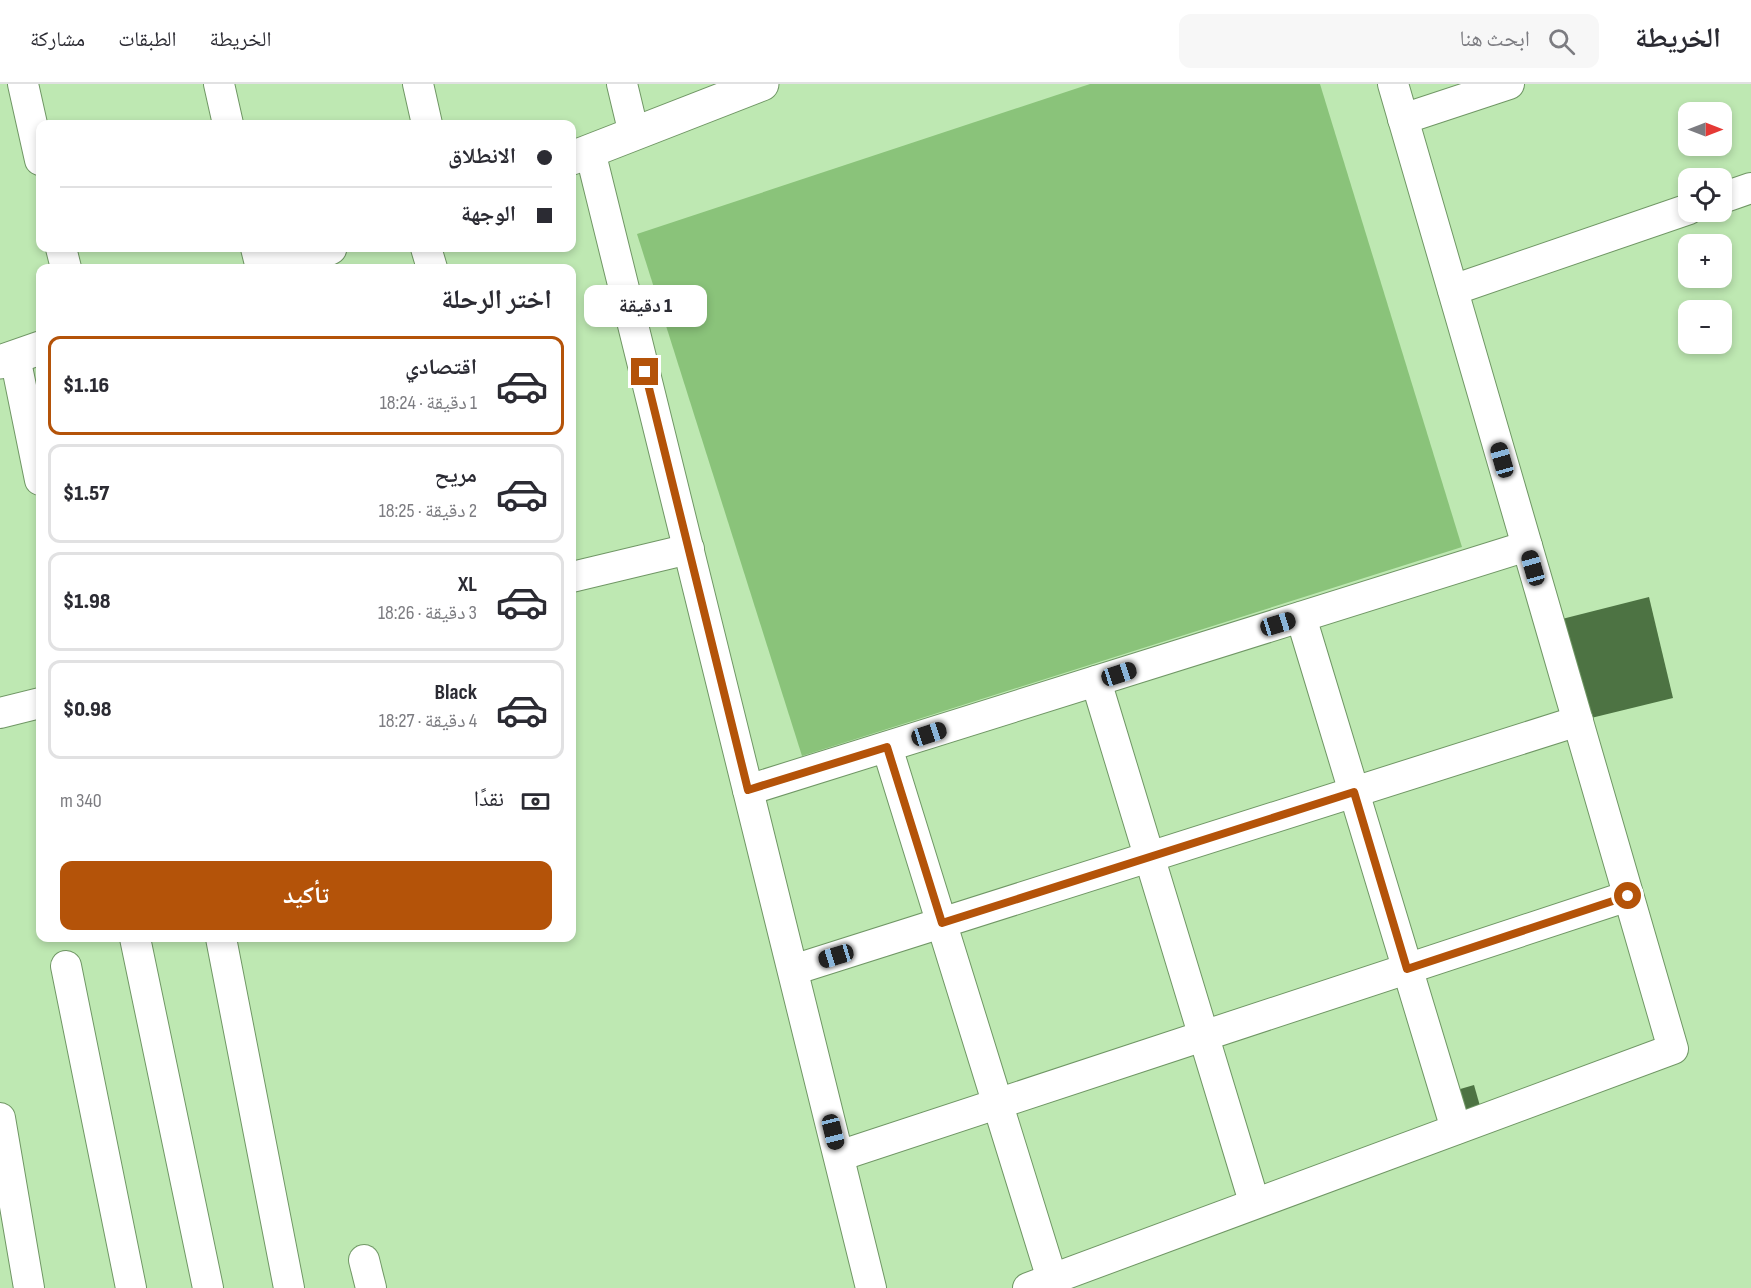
<!DOCTYPE html>
<html lang="ar">
<head>
<meta charset="utf-8">
<style>
  :root { --surface:#fff; --page:#f7f7f7; --text:#2b2b33; --muted:#7c7c81; --line:#e1e1e2; --accent:#b45309 }
  body { margin:0; font-family:"Sofia Sans Condensed","Noto Naskh Arabic",sans-serif; background:var(--page); color:var(--text); direction:rtl; height:100vh; display:flex; flex-direction:column; font-size:22px; white-space:nowrap }
  * { box-sizing:border-box; margin:0 }
  p { font-size:20px; color:var(--muted) }
  .icon { flex:none; width:33px; height:33px; fill:none; stroke:currentColor; stroke-width:2; stroke-linecap:round; stroke-linejoin:round }
  .map { position:relative; flex:1; overflow:hidden; direction:ltr }
  .details { position:absolute; left:36px; top:180px; width:540px; height:678px; display:flex; flex-direction:column; background:var(--surface); border-radius:12px; box-shadow:0 3px 9px #0003; direction:rtl }
  .details>* { flex:none }
  .guide { position:absolute; left:36px; top:36px; width:540px; height:132px; border-radius:12px; box-shadow:0 3px 9px #0003; direction:rtl; display:grid; align-content:center; height:132px; padding:0 24px; background:var(--surface) }
  .needle { width:39px; rotate:90deg }
  .fabs { position:absolute; left:1678px; top:18px; display:grid; gap:12px }
  .fabs a { display:grid; place-items:center; width:54px; height:54px; border-radius:12px; background:var(--surface); box-shadow:0 3px 9px #0003; font-size:30px }
  .end { position:absolute; width:27px; height:27px; margin:-14px; border:8px solid #b45309; background:#fff; box-shadow:0 0 0 3px #fff }
  .from { border-radius:50% }
  .bubble { position:absolute; height:42px; border-radius:12px; background:var(--surface); box-shadow:0 3px 9px #0003; font-size:20px; font-weight:800; line-height:42px; text-align:center; direction:rtl }
  .car { position:absolute; width:18px; height:36px; margin:-18px -9px; border-radius:8px; box-shadow:0 0 4px 2px #0007; background:linear-gradient(#222 24%,#8ab4d8 0 40%,#222 0 76%,#8ab4d8 0 86%,#222 0) }
  .guide b { display:flex; align-items:center; gap:21px; height:57px; font-size:22px }
  .guide b+b { border-top:2px solid var(--line) }
  .guide i { width:15px; height:15px; background:var(--text) }
  ul { padding:0; list-style:none }
  li { display:flex; align-items:center; gap:18px; height:99px; margin:0 12px 9px; padding:0 12px; border:3px solid var(--line); border-radius:12px }
  li div { flex:1 }
  li b { display:block; font-size:22px }
  li em { font-style:normal; font-weight:800 }
  li.active { border-color:var(--accent) }
  li>.icon { width:54px; height:54px; stroke-width:1.5 }
  h2 { padding:0 24px; font-size:27px; line-height:72px }
  .pay { display:flex; align-items:center; gap:15px; height:66px; padding:0 24px; font-size:22px }
  .pay p { margin-inline-start:auto }
  .primary-button { display:flex; gap:12px; margin-top:auto; padding:12px 24px }
  .primary-button a { flex:1; height:69px; border-radius:12px; background:var(--accent); color:#fff; font-size:24px; font-weight:800; line-height:69px; text-align:center }
  header { display:flex; align-items:center; gap:36px; box-sizing:border-box; height:84px; padding:0 30px; background:var(--surface); border-bottom:2px solid var(--line) }
  header strong { font-size:28px }
  nav { display:flex; gap:33px; margin-inline-start:auto; font-size:21px }
  .search { width:420px; height:54px; background:var(--page); display:flex; align-items:center; gap:15px; box-sizing:border-box; padding:0 21px; border-radius:12px; color:var(--muted); font-size:22px }
  .map>svg:first-child { display:block }
</style>
</head>
<body>
<header>
<strong>الخريطة</strong>
<div class="search"><svg class="icon" aria-label="search" viewBox="0 0 24 24"><circle cx="10" cy="10" r="6"/><path d="M15 15l6 6"/></svg>ابحث هنا</div>
<nav><a>الخريطة</a><a>الطبقات</a><a>مشاركة</a></nav>
</header>
<div class="map">
<svg width="1751" height="1204" viewBox="0 0 1751 1204">
  <rect width="100%" height="100%" fill="#bee8b2"/>
  <polygon fill="#8ac37a" points="1090,0 1320,0 1462,463 802,672 637,150"/>
  <g fill="#4d7343">
    <polygon points="1649,513 1673,614 1587,635 1562,535"/>
    <polygon points="1474,1001 1480,1022 1456,1029 1450,1008"/>
  </g>
  <g fill="none" stroke-linecap="round" stroke-linejoin="round">
    <g stroke="#709765" stroke-width="32">
      <g id="minor">
        <polyline points="23,0 40,76"/>
        <polyline points="219,0 228,40"/>
        <polyline points="418,0 427,40"/>
        <polyline points="622,0 634,50"/>
        <polyline points="1403,35 1509,0"/>
        <polyline points="590,67 871,1204"/>
        <polyline points="1722,114 1751,104"/>
        <polyline points="61,164 66,184"/>
        <polyline points="256,164 261,184"/>
        <polyline points="426,164 432,184"/>
        <polyline points="1453,206 1689,125"/>
        <polyline points="15,273 40,396"/>
        <polyline points="572,493 689,465"/>
        <polyline points="1301,533 1456,1045"/>
        <polyline points="1096,597 1251,1108"/>
        <polyline points="0,629 40,619"/>
        <polyline points="887,663 1052,1195"/>
        <polyline points="748,706 1527,462"/>
        <polyline points="135,854 208,1204"/>
        <polyline points="221,854 289,1204"/>
        <polyline points="66,882 131,1204"/>
        <polyline points="793,886 1578,637"/>
        <polyline points="0,1034 29,1204"/>
        <polyline points="839,1072 1628,812"/>
        <polyline points="364,1176 371,1204"/>
        <polyline points="1028,1204 1673,965 1393,0"/>
      </g>
    </g>
    <g stroke="#709765" stroke-width="35">
      <g id="tertiary">
        <polyline points="572,74 762,0"/>
        <polyline points="269,184 330,164"/>
        <polyline points="0,278 40,264"/>
      </g>
    </g>
    <use href="#minor" stroke="#fff" stroke-width="30"/>
    <use href="#tertiary" stroke="#fff" stroke-width="33"/>
  </g>
  <g fill="none" stroke-linecap="round" stroke-linejoin="round">
    <polyline stroke="#b45309" stroke-width="8" points="645,288 748,706 887,663 942,839 1354,708 1407,885 1628,812"/>
  </g>
</svg>
<div class="fabs">
<a><svg class="needle" viewBox="-14 -14 28 28"><path d="M0-13l5 13h-10z" fill="#e53935"/><path d="M0 13l5-13h-10z" fill="#7c7c81"/></svg></a>
<a><svg class="icon" aria-label="locate" viewBox="0 0 24 24"><circle cx="12" cy="12" r="6"/><path d="M12 2v4M12 18v4M2 12h4M18 12h4"/></svg></a>
<a>+</a>
<a>−</a>
</div>
<i class="end from" style="left:1628px;top:812px"></i>
<i class="end" style="left:645px;top:288px"></i>
<div class="bubble" style="left:584px;top:201px;width:123px">1 دقيقة</div>
<i class="car" style="left:1502px;top:376px;rotate:344deg"></i>
<i class="car" style="left:1533px;top:484px;rotate:344deg"></i>
<i class="car" style="left:1278px;top:540px;rotate:73deg"></i>
<i class="car" style="left:1119px;top:590px;rotate:72deg"></i>
<i class="car" style="left:929px;top:650px;rotate:72deg"></i>
<i class="car" style="left:836px;top:872px;rotate:253deg"></i>
<i class="car" style="left:833px;top:1048px;rotate:166deg"></i>
<div class="guide">
<b><i class="from"></i>الانطلاق</b>
<b><i></i>الوجهة</b>
</div>
<section class="details">
<h2>اختر الرحلة</h2>
<ul>
<li class="active"><svg class="icon" aria-label="car" viewBox="0 0 24 24"><path d="M5 17H2v-5l4-1 3-4h7l3 4 3 1v5h-3M9 17h6M6 11h13"/><circle cx="7" cy="17" r="2"/><circle cx="17" cy="17" r="2"/></svg><div><b>اقتصادي</b><p>1 دقيقة · 18:24</p></div><em>$1.16</em></li>
<li><svg class="icon" aria-label="car" viewBox="0 0 24 24"><path d="M5 17H2v-5l4-1 3-4h7l3 4 3 1v5h-3M9 17h6M6 11h13"/><circle cx="7" cy="17" r="2"/><circle cx="17" cy="17" r="2"/></svg><div><b>مريح</b><p>2 دقيقة · 18:25</p></div><em>$1.57</em></li>
<li><svg class="icon" aria-label="car" viewBox="0 0 24 24"><path d="M5 17H2v-5l4-1 3-4h7l3 4 3 1v5h-3M9 17h6M6 11h13"/><circle cx="7" cy="17" r="2"/><circle cx="17" cy="17" r="2"/></svg><div><b>XL</b><p>3 دقيقة · 18:26</p></div><em>$1.98</em></li>
<li><svg class="icon" aria-label="car" viewBox="0 0 24 24"><path d="M5 17H2v-5l4-1 3-4h7l3 4 3 1v5h-3M9 17h6M6 11h13"/><circle cx="7" cy="17" r="2"/><circle cx="17" cy="17" r="2"/></svg><div><b>Black</b><p>4 دقيقة · 18:27</p></div><em>$0.98</em></li>
</ul>
<div class="pay"><svg class="icon" aria-label="cash" viewBox="0 0 24 24"><path d="M3 7h18v10H3z"/><circle cx="12" cy="12" r="2"/></svg>نقدًا<p>340 m</p></div>
<div class="primary-button"><a>تأكيد</a></div>
</section>
</div>
</body>
</html>
